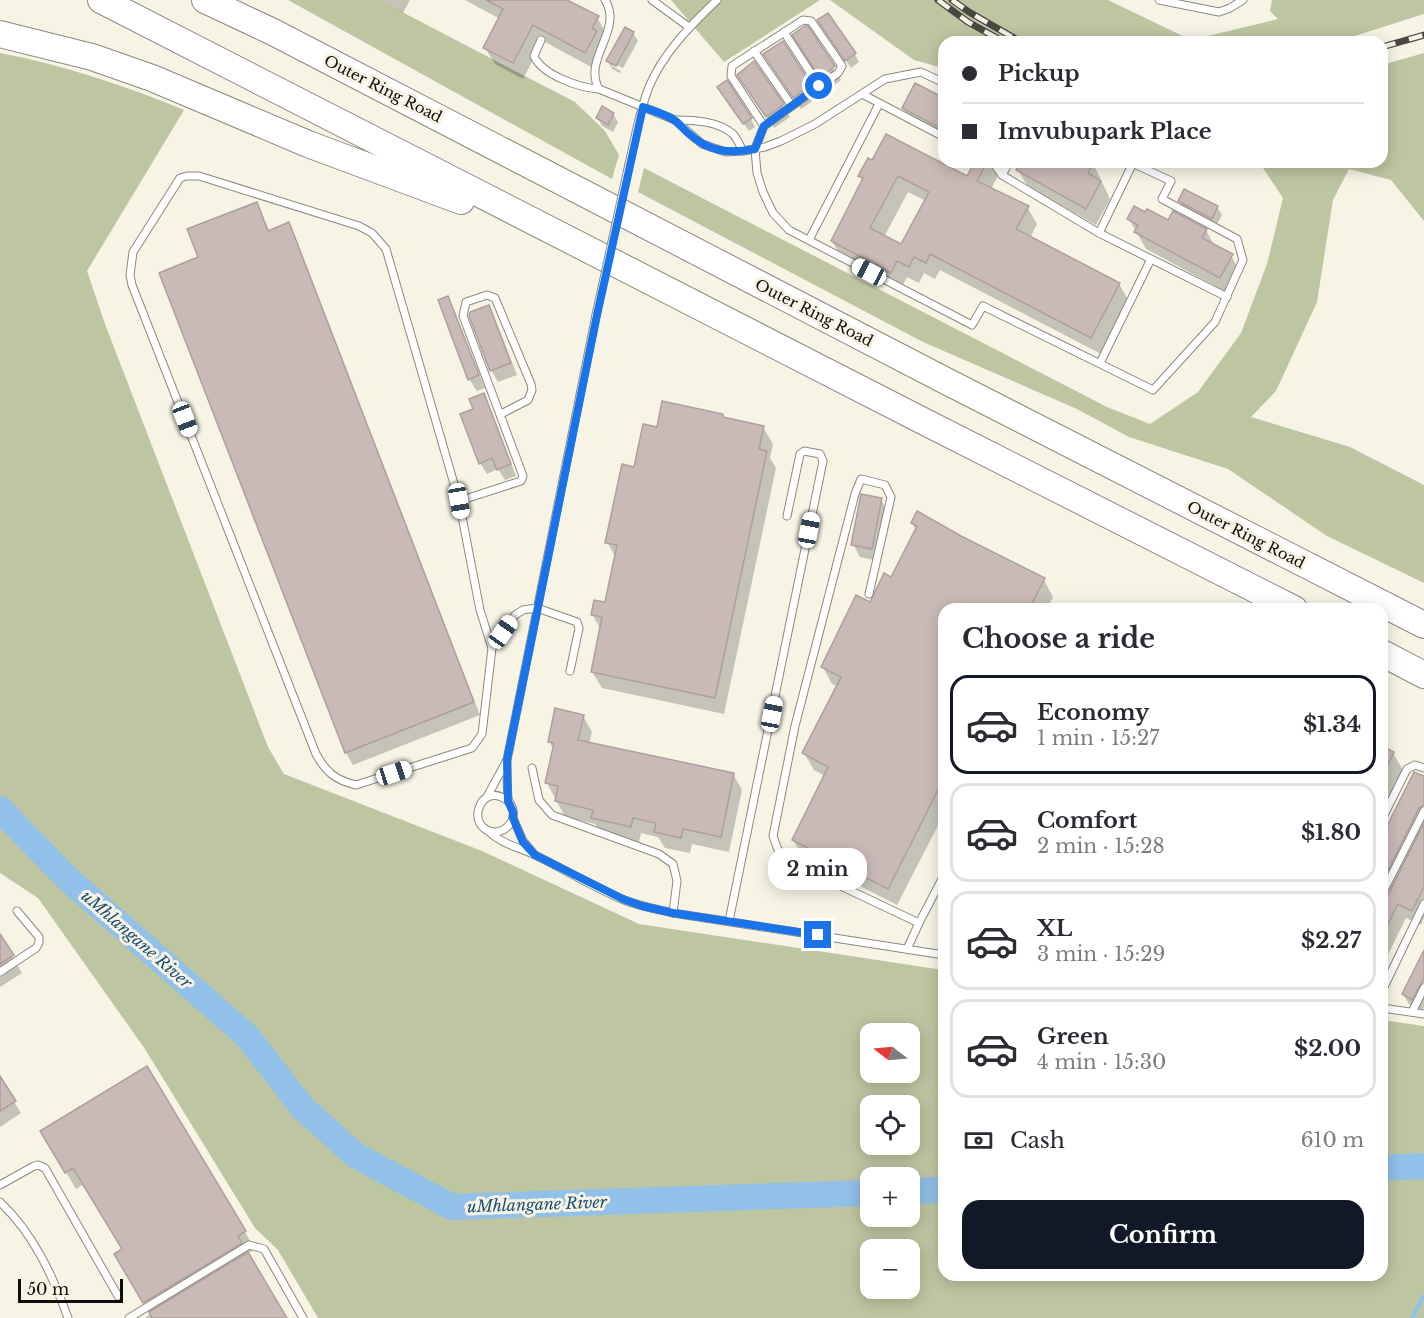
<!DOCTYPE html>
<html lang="en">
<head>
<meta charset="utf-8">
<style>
  :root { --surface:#fff; --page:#f2f2f3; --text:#2b2b33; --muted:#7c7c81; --line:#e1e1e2; --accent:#111827 }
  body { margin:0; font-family:"Libre Baskerville",serif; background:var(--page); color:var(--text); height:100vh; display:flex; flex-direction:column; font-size:22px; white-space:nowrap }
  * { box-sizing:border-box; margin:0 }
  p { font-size:20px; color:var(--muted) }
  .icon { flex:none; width:33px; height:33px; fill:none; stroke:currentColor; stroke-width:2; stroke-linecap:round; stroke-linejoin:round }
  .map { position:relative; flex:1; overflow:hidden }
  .panel { position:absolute; left:938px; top:603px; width:450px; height:678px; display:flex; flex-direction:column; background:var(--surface); border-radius:18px; box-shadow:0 3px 15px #0003 }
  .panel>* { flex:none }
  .top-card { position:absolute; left:938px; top:36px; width:450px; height:132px; border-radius:18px; box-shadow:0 3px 15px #0003; display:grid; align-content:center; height:132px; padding:0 24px; background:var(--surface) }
  .needle { width:39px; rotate:286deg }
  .controls { position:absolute; left:860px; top:1023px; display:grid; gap:12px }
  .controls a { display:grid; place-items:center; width:60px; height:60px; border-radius:12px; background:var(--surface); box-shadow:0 3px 15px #0003; font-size:30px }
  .scale { position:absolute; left:18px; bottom:15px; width:105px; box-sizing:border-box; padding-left:6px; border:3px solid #100f0b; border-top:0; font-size:16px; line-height:21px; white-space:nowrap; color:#100f0b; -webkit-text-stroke:4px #f7f4e6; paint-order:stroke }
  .end { position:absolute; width:27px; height:27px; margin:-14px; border:8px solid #1a73e8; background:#fff; box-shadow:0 0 0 3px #fff }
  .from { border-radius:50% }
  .bubble { position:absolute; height:42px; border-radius:18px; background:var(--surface); box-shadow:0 3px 15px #0003; font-size:20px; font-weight:700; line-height:42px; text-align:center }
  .car { position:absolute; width:18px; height:36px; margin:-18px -9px; border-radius:8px; box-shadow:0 0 4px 2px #0007; background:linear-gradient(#fff 24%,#345 0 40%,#fff 0 76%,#345 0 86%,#fff 0) }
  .top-card b { display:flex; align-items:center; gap:21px; height:57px; font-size:22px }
  .top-card b+b { border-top:2px solid var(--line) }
  .top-card i { width:15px; height:15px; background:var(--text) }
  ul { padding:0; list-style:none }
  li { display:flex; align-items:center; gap:18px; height:99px; margin:0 12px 9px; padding:0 12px; border:3px solid var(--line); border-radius:18px }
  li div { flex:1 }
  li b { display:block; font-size:22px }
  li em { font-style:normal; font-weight:700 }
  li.active { border-color:var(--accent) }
  li>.icon { width:54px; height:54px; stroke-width:1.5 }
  h2 { padding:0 24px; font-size:27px; line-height:72px }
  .pay { display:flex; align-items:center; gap:15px; height:66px; padding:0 24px; font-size:22px }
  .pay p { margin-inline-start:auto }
  .primary-button { display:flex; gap:12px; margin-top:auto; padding:12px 24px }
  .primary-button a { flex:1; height:69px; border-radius:18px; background:var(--accent); color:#fff; font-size:24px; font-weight:700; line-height:69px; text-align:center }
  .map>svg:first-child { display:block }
</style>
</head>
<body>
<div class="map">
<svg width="1424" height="1318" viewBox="0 0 1424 1318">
  <rect width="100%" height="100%" fill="#f7f4e6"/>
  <g fill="#bec5a1" fill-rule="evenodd">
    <polygon points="288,0 379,0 575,102 605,131 619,155 612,179"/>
    <polygon points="671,0 820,0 724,62"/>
    <polygon points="830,0 1108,0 1191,40 1278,19 1270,11 1272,0 1424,0 1424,14 1342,40 1303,37 1299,42 944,42 943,68 914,60"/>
    <path d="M0,53C63,65 124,85 184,110L87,271L105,324L268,747L284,774L482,851L639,924L943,970L944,1275H1382V1020L1424,1026V1318H318L278,1250L255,1228L145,1049L38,898L0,873ZM870,1034H909V1072H870ZM870,1106H909V1144H870ZM870,1178H909V1216H870ZM870,1250H909V1288H870Z"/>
    <polygon points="1424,53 1424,221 1391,180 1349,169 1333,200 1317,302 1276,391 1251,417 1350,447 1424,485 1424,583 1327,536 1228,469 1129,437 1077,409 923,342 638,192 644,168 1107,407 1150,424 1198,392 1241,333 1267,264 1283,198 1259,162 1382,162 1382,65"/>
  </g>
  <g fill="#0003" fill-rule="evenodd">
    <polygon points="379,0 410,0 403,13"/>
    <polygon points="465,0 564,0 597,18 607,34 602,44 605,49 595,69 543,41 523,79 495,64 485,48 500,19"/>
    <polygon points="807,28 841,80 829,89 801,47"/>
    <polygon points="824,29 855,54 859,62 851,68"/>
    <polygon points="633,33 638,41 623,68 612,63 612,66 621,71 620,73 612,69 608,61"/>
    <polygon points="783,43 817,98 801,109 772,67"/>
    <polygon points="754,63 790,117 774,128 739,73"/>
    <polygon points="723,95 751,119 755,127 749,131"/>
    <polygon points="944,100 944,142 913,125 903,108"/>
    <polygon points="603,108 613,114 618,122 613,132 602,126 598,118"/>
    <path d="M868,160L967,178L976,162H1011L999,173L991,190L1027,207L1037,224L1030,238L1119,284L1129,301L1101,354L940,270L935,279L924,273L919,283L907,277L901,289L842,258L832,241L863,182L860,176ZM908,192L926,201L901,246L884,237Z"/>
    <polygon points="1023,162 1093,163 1110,199 1096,225 1028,187 1018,170"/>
    <polygon points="1180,201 1217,207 1222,215 1216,226 1184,209"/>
    <polygon points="256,203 270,232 288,224 295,237 480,715 353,765 346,753 160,274 200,258"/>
    <polygon points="1146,214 1169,222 1206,230 1215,247 1231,256 1241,272 1230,294 1146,249 1129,219"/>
    <polygon points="447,298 454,310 485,388 477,391 469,379"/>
    <polygon points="488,306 495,319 517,375 498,382 491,370"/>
    <polygon points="483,395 489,406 516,476 505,480 498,469 487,474 480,463"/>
    <polygon points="722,415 725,419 763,427 773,444 770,458 776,468 724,714 602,688 592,672 601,630 592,614 607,604 616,558 607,542 635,469 658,429"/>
    <polygon points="881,500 888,512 878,561 860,557 853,544"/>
    <polygon points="912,523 960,537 1044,580 1053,597 1047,609 944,609 944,814 897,905 803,857 793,840 825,776 814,770 804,753 838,686 832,684 823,667 891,579 916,530"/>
    <polygon points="583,716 592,732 589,744 733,774 742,790 729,852 692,844 690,853 665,848 658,837 641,833 639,842 602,834 595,824 565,817 547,783 554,750 549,741"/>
    <polygon points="1382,747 1393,753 1403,770 1382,812"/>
    <polygon points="1415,774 1424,778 1424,918 1421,925 1406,918 1382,967 1382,840"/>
    <polygon points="0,937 22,973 0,987"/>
    <polygon points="1424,953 1424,1007 1421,1014 1412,1009 1403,994"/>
    <polygon points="147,1068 255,1249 247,1254 285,1318 145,1318 151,1313 116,1254 123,1250 84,1184 76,1189 42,1132"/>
    <polygon points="0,1079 21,1113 0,1127"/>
  </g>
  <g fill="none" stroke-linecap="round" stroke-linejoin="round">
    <polyline stroke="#91c0e9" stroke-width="4.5" points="1412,1318 1424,1296"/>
    <g stroke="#91c0e9" stroke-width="26">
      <polyline points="0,809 69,880 247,1036 302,1107 355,1155 452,1207 870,1193"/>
      <polyline points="1382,1168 1424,1166"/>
      <polyline points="909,1191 944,1190"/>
    </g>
  </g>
  <g fill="#cabab7" stroke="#af9f9c" stroke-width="1.5" fill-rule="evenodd">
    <polygon points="486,0 567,0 599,16 592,28 597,31 585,53 533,25 513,63 483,48 503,9"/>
    <polygon points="828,13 856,53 845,61 817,20"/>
    <polygon points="805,26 808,26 835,66 820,78 792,35"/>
    <polygon points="625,27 634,32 616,66 606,61"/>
    <polygon points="783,41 811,84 793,98 763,54"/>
    <polygon points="754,61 784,104 766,117 737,75"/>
    <polygon points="727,80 752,118 743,124 717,87"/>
    <polygon points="915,83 944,98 944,130 902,108"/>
    <polygon points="602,106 614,113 608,125 596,118"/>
    <path d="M886,134L967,176L974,163L984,168L977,181L1029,206L1016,229L1120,283L1091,338L930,254L926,263L914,257L909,267L897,261L891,273L831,241L863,178L858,176L868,158L872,160ZM898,176L929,192L901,244L870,228Z"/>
    <polygon points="1021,162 1094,162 1088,173 1101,181 1086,209 1016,170"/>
    <polygon points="1184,189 1218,206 1212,219 1178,201"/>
    <polygon points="257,202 268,231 289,222 474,702 345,753 159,273 198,257 187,229"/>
    <polygon points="1134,206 1145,212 1147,209 1168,220 1173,211 1207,229 1202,238 1233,254 1220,278 1134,232 1138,225 1127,219"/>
    <polygon points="448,296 479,375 468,380 438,300"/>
    <polygon points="489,305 511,363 490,371 469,316 470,312"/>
    <polygon points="484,393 511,464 497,470 492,458 479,464 460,414 473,409 469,399"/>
    <polygon points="662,401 723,414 723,417 764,426 759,449 767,451 715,698 591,672 602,617 591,615 594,600 605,602 617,545 605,543 622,464 634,467 643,424 657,427"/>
    <polygon points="861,494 882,498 872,549 851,545"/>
    <polygon points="917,511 961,536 1045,578 1029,609 944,609 944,778 888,889 792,840 828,767 802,753 841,677 821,667 856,595 870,602 884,573 891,577 917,526 911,523"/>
    <polygon points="555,708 584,715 578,740 734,773 721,837 683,829 681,838 654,832 656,823 633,818 631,827 591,818 593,810 555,801 558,786 545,783 554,743 548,742"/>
    <polygon points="1382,746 1394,752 1382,777"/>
    <polygon points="1414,772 1424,776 1424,805 1419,808 1382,883 1382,836"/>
    <polygon points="1424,823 1424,887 1412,911 1398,904 1382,936 1382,900 1387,897"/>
    <polygon points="0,934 14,955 0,964"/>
    <polygon points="1424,950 1424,978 1412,1000 1402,994"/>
    <polygon points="147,1066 246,1231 238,1236 242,1243 143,1303 114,1254 122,1249 73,1168 65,1173 40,1131"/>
    <polygon points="0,1076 16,1101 0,1111"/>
    <polygon points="248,1252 287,1318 152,1318 149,1312"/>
  </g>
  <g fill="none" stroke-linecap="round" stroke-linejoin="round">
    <g stroke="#8c897d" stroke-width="9">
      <g id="service">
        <path d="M605,0C624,30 582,59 599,89L675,120L702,144L726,152L743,151L765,147L781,141L815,124L885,79L921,72L944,83"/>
        <polyline points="652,0 689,27"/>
        <polyline points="1159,0 1219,12 1230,8 1243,0"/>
        <polyline points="784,32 819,86"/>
        <path d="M541,40L534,56C542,75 580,88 599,89"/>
        <polyline points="754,51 792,106"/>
        <polyline points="862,94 944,137"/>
        <path d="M675,120C694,120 718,121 733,134C737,138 740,146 743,151"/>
        <polyline points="764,126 731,76 732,66 803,20 811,21 842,66 838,73 764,126 755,149 757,173 763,192 773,213 789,230 972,325 983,306 1153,390 1215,322 1243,260 1237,239 1162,199 1171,181 1130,162"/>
        <polyline points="993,162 1002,175 1099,233 1133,163"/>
        <path d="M629,164C635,139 639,112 649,87C663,53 691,25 717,0"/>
        <polyline points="1002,175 1009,162"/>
        <polyline points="1099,233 1227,297"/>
        <polyline points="809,240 879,104"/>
        <polyline points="1100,363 1151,259"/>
        <path d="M501,414L528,400L532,390L531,384L495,298L487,295L466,302L463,316L523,476L521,481L459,501L386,249L372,233L359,226L199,176H187L180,178L133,252L130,275L132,285L316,754C326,772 335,780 356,785L472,748L482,734L492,648L515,615L523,610L537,608L577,622L579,628L570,671"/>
        <polyline points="459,501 480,610 492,648"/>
        <polyline points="869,594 891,497 885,485 861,479 855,494 795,726 773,836 778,850 826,879 919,923 907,949"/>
        <polyline points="532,768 539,800 552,815 659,854 673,864 677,881 673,913"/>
        <polyline points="487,797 507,760"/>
        <path d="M508,801C480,779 464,829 494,832C500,832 506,829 510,824C513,820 514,815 513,810C512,805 509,803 508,798C507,785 507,772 507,760L596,315"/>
        <polyline points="513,818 523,841 533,853"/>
        <polyline points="1382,819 1407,769 1415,765 1424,768"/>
        <path d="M488,831C503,845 519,847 537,856C566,870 594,888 624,900C639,906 656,909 673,913L944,955"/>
        <polyline points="1382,894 1424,811"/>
        <polyline points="729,921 823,461 820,454 804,451 800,454 787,516"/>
        <polyline points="919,923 944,875"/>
        <polyline points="0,972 36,948 39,943 39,937 17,911"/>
        <polyline points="1382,991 1424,904"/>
        <polyline points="1382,1008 1424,1014"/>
        <polyline points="1412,1012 1424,988"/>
        <polyline points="0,1185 34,1166 38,1165 45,1168 118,1296"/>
        <path d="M0,1202C33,1233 53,1276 68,1318"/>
        <polyline points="129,1318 249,1245 264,1249 303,1318"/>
      </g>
    </g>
    <g stroke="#8c897d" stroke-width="28">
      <g id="motorway">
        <polyline points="101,0 925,422 1294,609"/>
        <polyline points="205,0 273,32 946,381 1424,625"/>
        <polyline points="0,34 92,57 152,78 308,144 461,201"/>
        <polyline points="1382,653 1424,675"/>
      </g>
    </g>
    <use href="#service" stroke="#fff" stroke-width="7"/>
    <use href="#motorway" stroke="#fff" stroke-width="26"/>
    <g stroke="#494741" stroke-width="7">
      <g id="rail">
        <polyline points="938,0 968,22 1004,42"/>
        <polyline points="952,0 969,12 1021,42"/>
        <polyline points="1382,47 1424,35"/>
      </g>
    </g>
    <use href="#rail" stroke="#f7f4e6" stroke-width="4.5" stroke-dasharray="14" stroke-linecap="butt"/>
    <g stroke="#8c897d" stroke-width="9" stroke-linecap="butt">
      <polyline id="service-bridge" points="596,315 629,164"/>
    </g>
    <use href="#service-bridge" stroke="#fff" stroke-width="7"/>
  </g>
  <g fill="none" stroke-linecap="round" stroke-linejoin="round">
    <path stroke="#1a73e8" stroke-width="8" d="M818,935L673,913L642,906L623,899L535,855L523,842L513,818V812L508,801L507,760L597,315L643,107C653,111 665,114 674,120C679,123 683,129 688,133C709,152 728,154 755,149L764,126L819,86"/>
  </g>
  <g text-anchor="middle" stroke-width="6" stroke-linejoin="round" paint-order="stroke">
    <g font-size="15" fill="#100f0b" stroke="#f7f4e6">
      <text transform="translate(383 89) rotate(27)" y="5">Outer Ring Road</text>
      <text transform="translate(814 313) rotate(27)" y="5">Outer Ring Road</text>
      <text transform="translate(1246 535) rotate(27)" y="5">Outer Ring Road</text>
    </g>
    <g font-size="16" font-style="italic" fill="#184d74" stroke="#f7f4e6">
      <text transform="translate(137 939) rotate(41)" y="6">uMhlangane River</text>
      <text transform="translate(537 1204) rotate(-2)" y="6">uMhlangane River</text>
    </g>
  </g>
</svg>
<div class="controls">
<a><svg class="needle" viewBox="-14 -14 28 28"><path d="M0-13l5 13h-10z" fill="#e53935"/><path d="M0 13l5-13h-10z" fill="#7c7c81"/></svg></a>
<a><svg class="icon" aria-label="locate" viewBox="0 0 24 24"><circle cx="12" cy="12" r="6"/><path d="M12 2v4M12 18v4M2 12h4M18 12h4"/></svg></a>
<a>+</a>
<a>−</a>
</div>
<div class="scale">50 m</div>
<i class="end from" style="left:819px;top:86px"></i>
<i class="end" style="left:818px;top:935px"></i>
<div class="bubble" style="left:768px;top:848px;width:99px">2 min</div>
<i class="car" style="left:869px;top:272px;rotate:298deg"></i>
<i class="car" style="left:185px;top:419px;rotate:159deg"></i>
<i class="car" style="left:459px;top:501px;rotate:170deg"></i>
<i class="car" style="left:809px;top:530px;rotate:11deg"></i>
<i class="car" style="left:503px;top:632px;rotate:35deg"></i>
<i class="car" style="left:772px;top:714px;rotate:11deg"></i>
<i class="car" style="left:394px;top:773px;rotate:72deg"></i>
<div class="top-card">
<b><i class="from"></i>Pickup</b>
<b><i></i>Imvubupark Place</b>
</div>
<section class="panel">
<h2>Choose a ride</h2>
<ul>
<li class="active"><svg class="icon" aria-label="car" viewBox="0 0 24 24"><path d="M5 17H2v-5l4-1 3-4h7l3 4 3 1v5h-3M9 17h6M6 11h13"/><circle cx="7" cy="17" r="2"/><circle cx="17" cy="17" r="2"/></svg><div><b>Economy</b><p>1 min · 15:27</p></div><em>$1.34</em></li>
<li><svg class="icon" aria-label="car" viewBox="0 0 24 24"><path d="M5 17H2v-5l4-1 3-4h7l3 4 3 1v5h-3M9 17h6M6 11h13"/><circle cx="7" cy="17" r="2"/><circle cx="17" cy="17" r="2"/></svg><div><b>Comfort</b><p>2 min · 15:28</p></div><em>$1.80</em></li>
<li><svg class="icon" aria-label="car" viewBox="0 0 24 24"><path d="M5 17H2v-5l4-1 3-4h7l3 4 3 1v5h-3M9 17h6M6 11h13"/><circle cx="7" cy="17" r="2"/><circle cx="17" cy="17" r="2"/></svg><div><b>XL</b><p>3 min · 15:29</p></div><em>$2.27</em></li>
<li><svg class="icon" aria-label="car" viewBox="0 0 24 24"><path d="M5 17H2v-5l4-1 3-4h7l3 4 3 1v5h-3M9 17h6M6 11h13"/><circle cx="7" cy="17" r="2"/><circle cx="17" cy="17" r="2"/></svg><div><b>Green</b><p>4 min · 15:30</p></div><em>$2.00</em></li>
</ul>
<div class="pay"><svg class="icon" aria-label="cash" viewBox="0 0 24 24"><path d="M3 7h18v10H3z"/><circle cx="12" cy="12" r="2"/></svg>Cash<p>610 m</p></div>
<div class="primary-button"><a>Confirm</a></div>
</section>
</div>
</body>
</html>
